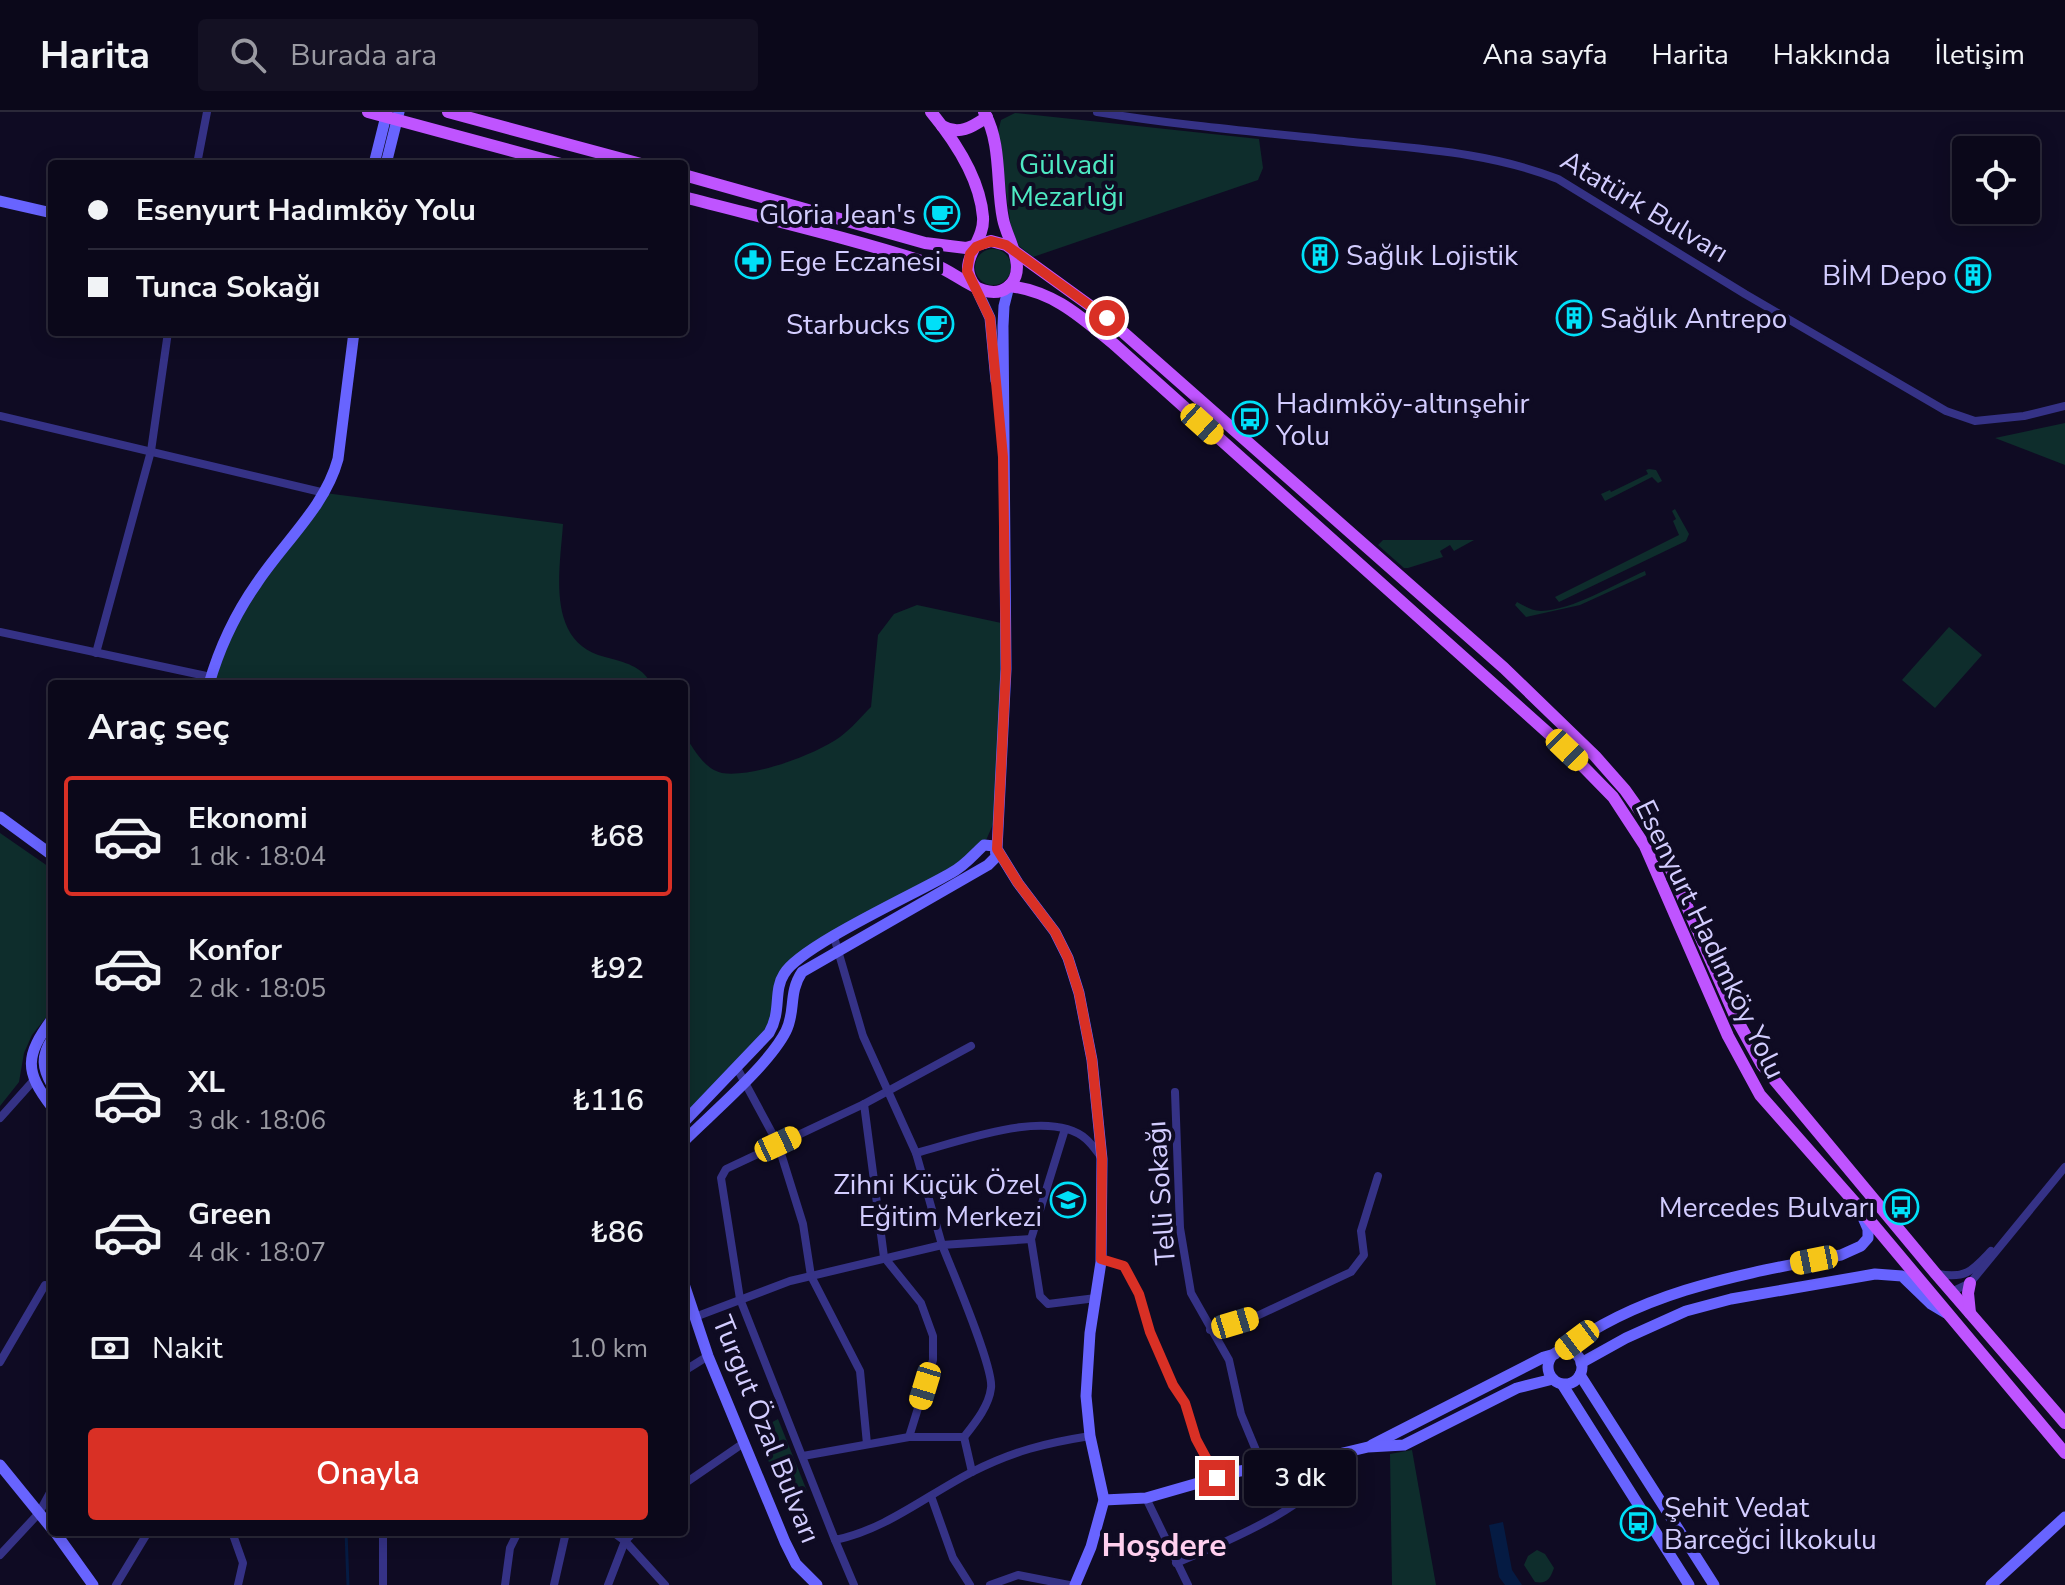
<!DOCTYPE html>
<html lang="tr">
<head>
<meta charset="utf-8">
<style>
  :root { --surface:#0b081a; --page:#141123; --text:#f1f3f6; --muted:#9a9aa2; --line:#2b2939; --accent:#d93025 }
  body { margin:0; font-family:"Nunito Sans",sans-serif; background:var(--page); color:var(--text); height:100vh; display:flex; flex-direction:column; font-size:30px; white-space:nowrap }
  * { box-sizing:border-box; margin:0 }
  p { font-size:26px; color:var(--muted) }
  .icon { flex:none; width:44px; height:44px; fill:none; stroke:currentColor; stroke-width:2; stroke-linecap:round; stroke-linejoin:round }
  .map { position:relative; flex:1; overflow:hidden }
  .panel { position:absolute; left:48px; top:568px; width:640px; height:856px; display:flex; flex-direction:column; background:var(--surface); border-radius:8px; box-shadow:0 4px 20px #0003,0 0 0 2px var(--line) }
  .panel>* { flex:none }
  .top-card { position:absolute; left:48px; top:48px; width:640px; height:176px; border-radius:8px; box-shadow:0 4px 20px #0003,0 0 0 2px var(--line); display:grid; align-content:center; height:176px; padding:0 40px; background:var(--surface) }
  .tools { position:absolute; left:1952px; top:24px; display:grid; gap:16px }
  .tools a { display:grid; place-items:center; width:88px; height:88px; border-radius:8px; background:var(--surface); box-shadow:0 4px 20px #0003,0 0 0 2px var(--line); font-size:40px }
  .end { position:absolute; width:36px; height:36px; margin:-18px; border:10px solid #d93025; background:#fff; box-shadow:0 0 0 4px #fff }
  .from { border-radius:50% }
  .bubble { position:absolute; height:56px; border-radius:8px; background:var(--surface); box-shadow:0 4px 20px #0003,0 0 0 2px var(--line); font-size:26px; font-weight:600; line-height:56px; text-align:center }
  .car { position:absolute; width:24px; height:48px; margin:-24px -12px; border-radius:10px; box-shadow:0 0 6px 2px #0007; background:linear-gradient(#f5c518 24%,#345 0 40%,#f5c518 0 76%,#345 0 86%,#f5c518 0) }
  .top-card b { display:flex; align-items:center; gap:28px; height:76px; font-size:30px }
  .top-card b+b { border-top:2px solid var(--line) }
  .top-card i { width:20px; height:20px; background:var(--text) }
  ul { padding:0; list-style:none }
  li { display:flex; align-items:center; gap:24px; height:120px; margin:0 16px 12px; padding:0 24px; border:4px solid transparent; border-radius:8px }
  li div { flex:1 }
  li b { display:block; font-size:30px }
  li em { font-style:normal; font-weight:600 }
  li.on { border-color:var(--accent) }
  li>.icon { width:72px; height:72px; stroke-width:1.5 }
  h2 { padding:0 40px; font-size:36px; line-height:96px }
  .pay { display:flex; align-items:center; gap:20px; height:88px; padding:0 40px; font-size:30px }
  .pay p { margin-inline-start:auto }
  .cta { display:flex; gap:16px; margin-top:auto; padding:16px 40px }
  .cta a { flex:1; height:92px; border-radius:8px; background:var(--accent); color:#fff; font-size:32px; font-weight:600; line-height:92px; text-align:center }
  header { display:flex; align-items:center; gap:48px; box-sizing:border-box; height:112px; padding:0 40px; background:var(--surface); border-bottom:2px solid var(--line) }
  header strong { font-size:38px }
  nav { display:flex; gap:44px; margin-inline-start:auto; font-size:28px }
  .search { width:560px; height:72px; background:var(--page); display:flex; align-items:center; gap:20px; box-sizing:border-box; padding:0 28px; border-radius:8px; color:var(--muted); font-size:30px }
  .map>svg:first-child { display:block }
</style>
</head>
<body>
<header>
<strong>Harita</strong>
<div class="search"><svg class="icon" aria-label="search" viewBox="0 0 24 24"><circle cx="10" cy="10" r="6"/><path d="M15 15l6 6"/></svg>Burada ara</div>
<nav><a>Ana sayfa</a><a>Harita</a><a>Hakkında</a><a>İletişim</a></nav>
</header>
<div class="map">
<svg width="2065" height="1473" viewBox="0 0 2065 1473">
  <rect width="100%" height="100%" fill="#0f0b23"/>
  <g fill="#0e2d2c">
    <polygon points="1015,1 1259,27 1263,56 1258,68 1033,145 1019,134 1011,116 998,20 1001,8"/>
    <circle cx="993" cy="155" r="18"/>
    <polygon points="2065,311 2065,353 1995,326"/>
    <polygon points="1649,357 1656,358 1662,369 1658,371 1652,365 1605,389 1601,382 1610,378 1611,380 1648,362 1646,358"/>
    <path d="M325,381L563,412C560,458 545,530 605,545C626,551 640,553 652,572H209L240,499Z"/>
    <polygon points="1675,397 1689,422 1686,429 1559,490 1555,485 1679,423 1673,409 1676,407 1672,399"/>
    <polygon points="1383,428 1474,428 1454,439 1450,433 1440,439 1443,445 1408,456 1404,456 1378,433"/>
    <path d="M1645,459L1646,463L1580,493L1526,505L1515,493L1517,490C1525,494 1532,499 1541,499C1573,498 1615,472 1645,459Z"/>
    <path d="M917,493L1006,512L997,703L984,733L965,752L834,825L784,861L777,908L684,1003V622C693,636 704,657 722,661C752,666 815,643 840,625C851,617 861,605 871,595L878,523L894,502Z"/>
    <polygon points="1949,515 1982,543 1935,596 1902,568"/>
    <polygon points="0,721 52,757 52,898 32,923 24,941 19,970 0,994"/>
    <polygon points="778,1307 807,1379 788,1388 757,1326 765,1314"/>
    <polygon points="1412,1338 1436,1473 1392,1473 1390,1342"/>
    <path d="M1537,1438L1545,1442L1554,1456C1550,1467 1547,1472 1535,1470L1524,1453L1528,1444Z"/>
  </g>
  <polygon fill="#051b43" points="1503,1410 1512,1458 1522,1473 1505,1473 1499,1465 1489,1413"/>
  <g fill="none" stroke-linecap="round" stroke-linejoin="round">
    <polyline stroke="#051b43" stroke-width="3" points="346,1420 348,1473"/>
    <g stroke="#353286" stroke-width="8">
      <path d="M1097,0C1182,14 1268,21 1353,30C1423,37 1492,41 1558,67L1745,182L1946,299L1975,309L2024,304L2065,294"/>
      <polyline points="197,52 207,0"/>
      <polyline points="0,304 325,381"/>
      <polyline points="0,520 211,565"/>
      <polyline points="96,541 151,339 168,220"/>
      <path d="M971,934L864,992L726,1057L721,1066L740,1187L835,1428C885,1418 927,1383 972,1360C1013,1339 1046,1331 1090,1324"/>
      <polyline points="737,956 778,1032 803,1112 811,1164 860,1259 867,1332"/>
      <polyline points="1175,980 1180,1116 1191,1181 1229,1248 1241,1302 1263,1355"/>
      <polyline points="864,992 884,1145 921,1191 933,1224 933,1248 909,1325"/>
      <polyline points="0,1006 34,968"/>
      <polyline points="1065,1017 1031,1127 1040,1184 1048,1192 1096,1186"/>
      <path d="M916,1041C959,1030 1049,995 1086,1027C1092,1032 1097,1040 1102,1046"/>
      <polyline points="1101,1147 1124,1154 1139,1182 1150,1220 1173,1273 1185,1291 1196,1327 1217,1366"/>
      <path d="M1938,1162C1966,1167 1972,1159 1991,1139"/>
      <polyline points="1951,1180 1970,1171 2065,1055"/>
      <polyline points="695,1205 790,1169 942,1133 916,1041 863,924 834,825"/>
      <polyline points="1210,1218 1259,1203 1351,1160 1364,1143 1361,1119 1378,1064"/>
      <polyline points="0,1250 45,1173 52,1176"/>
      <polyline points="684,1259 708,1244"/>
      <path d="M964,1325C975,1311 989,1294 991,1276C994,1256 952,1158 942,1133L1031,1127"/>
      <polyline points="803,1344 909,1325 964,1325 972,1360"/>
      <polyline points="684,1372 745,1330"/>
      <polyline points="931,1384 953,1446 970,1473"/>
      <polyline points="1146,1386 1188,1473"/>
      <polyline points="232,1420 243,1451 238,1473"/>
      <polyline points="383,1420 383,1473"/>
      <polyline points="613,1420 625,1429 665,1473"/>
      <polyline points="835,1428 854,1473"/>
      <polyline points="0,1443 39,1401 52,1377"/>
      <path d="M1176,1451C1205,1439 1298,1400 1313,1375C1318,1367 1320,1355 1322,1346"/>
      <polyline points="116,1473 148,1420"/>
      <polyline points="505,1473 510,1436 518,1420"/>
      <polyline points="554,1473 566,1420"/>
      <polyline points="608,1473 625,1429 634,1420"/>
      <polyline points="990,1473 1018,1463 1069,1473"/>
    </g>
    <g stroke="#6864ff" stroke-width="11">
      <polyline points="374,52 387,0"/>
      <polyline points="386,52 399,0"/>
      <polyline points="0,89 52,101"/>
      <polyline points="975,174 990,206 996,269"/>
      <polyline points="1009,174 1004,194 1003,214 1006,557 997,737 1018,771 1055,820 1068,846 1079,881 1092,948 1102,1047 1101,1150 1090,1221 1086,1284 1090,1324 1104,1388 1091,1435 1075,1473"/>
      <path d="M209,572C219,537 236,501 257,471C284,430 325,395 338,347L354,220"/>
      <polyline points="0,705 52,743"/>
      <path d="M52,907C25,944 24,959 52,995"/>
      <path d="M52,927C41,944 42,956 52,973"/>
      <path d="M684,1010L769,921C782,899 773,879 784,862C800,834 917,781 951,761C965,754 973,743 984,733L995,734L996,745L988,753L802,860C788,881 796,899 786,919C769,953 712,1001 684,1029"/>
      <polyline points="684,1172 708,1244 785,1430 796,1452 817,1473"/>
      <circle cx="1565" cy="1255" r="17"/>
      <path d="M1562,1239C1643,1178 1744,1162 1841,1143L1861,1134L1868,1126V1117L1861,1101"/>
      <polyline points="1581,1251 1626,1226 1686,1199 1731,1187 1875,1162 1902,1164 1931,1192 1946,1201"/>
      <polyline points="1580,1263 1714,1473"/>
      <polyline points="1562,1272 1689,1473"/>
      <polyline points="1372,1333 1544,1245 1555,1242"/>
      <polyline points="0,1353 52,1417"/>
      <polyline points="1104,1388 1146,1386 1240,1359 1322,1346 1368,1335 1404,1333 1517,1276 1553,1267"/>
      <polyline points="55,1420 93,1473"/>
      <polyline points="1991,1473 2065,1405"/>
    </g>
    <g stroke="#bf54ff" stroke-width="12">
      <polyline points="368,0 561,52"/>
      <polyline points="448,0 641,52"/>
      <path d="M931,0C955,29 980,67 983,105C985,132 955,148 975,174"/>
      <path d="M942,14C959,24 972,15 987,5"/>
      <polyline points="684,63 925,131 966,136 991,129 1006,133 1107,206 1504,556 1595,644 1625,678 1654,719 1736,906 1762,953 1936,1162 2065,1311"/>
      <path d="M684,85C768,107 854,127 937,154C957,161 987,192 1008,175C1029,157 1007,128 1003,107C996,73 1002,31 984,0"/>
      <path d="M1009,174C1054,179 1082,206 1115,233L1567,638L1613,685L1645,734L1728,924L1760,983L1857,1093L2065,1341"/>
      <polyline points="1970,1171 1968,1181 1970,1201"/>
    </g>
  </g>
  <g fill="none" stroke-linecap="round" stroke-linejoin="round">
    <polyline stroke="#d93025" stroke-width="10" points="1107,206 1006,133 991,129 976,135 970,142 967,159 990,206 1003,345 1006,557 997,737 1018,771 1055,820 1068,846 1079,881 1092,948 1102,1047 1101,1147 1124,1154 1139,1182 1150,1220 1173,1273 1185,1291 1196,1327 1217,1366"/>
  </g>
  <defs>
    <g id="cafe-ring" transform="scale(1.8)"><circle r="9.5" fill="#0f0b23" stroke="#00e0f8" stroke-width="1.5"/><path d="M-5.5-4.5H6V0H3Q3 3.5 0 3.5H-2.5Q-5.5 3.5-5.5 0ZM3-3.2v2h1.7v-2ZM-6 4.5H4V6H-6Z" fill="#00e0f8"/></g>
    <g id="building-ring" transform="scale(1.8)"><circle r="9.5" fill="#0f0b23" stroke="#00e0f8" stroke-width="1.5"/><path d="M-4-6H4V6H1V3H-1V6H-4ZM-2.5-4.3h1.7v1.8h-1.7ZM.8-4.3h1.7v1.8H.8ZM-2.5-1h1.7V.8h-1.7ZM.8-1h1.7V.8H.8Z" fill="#00e0f8"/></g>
    <g id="pharmacy-ring" transform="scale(1.8)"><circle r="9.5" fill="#0f0b23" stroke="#00e0f8" stroke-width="1.5"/><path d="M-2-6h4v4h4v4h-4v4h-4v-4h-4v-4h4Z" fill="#00e0f8"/></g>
    <g id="bus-ring" transform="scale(1.8)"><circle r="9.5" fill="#0f0b23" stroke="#00e0f8" stroke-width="1.5"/><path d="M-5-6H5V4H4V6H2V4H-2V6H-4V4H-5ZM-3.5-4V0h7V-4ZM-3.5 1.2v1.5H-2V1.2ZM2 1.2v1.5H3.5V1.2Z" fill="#00e0f8"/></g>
    <g id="school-ring" transform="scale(1.8)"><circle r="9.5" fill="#0f0b23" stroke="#00e0f8" stroke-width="1.5"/><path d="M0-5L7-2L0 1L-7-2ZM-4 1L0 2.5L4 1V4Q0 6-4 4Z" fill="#00e0f8"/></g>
  </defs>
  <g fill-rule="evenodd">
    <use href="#cafe-ring" x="942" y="102"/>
    <use href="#building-ring" x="1320" y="143"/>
    <use href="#pharmacy-ring" x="753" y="149"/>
    <use href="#building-ring" x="1973" y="163"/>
    <use href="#building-ring" x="1574" y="206"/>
    <use href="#cafe-ring" x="936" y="212"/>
    <use href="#bus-ring" x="1250" y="307"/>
    <use href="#school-ring" x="1068" y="1088"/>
    <use href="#bus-ring" x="1901" y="1095"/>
    <use href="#bus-ring" x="1638" y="1411"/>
  </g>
  <g text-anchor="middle" stroke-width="8" stroke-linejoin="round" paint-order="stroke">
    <g font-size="28" fill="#4eeac3" stroke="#0f0b23">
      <text x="1067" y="62">Gülvadi<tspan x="1067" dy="32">Mezarlığı</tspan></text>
    </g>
    <g font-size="28" fill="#d3cdff" stroke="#0f0b23">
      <text transform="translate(1645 94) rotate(31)" y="10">Atatürk Bulvarı</text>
      <text transform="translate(1711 827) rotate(64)" y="10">Esenyurt Hadımköy Yolu</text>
      <text transform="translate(1160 1081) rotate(-94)" y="10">Telli Sokağı</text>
      <text transform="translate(767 1317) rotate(68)" y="10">Turgut Özal Bulvarı</text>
    </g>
    <g font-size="28" fill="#d3cdff" stroke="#0f0b23" text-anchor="end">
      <text x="916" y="112">Gloria Jean's</text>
      <text x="1346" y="153" text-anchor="start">Sağlık Lojistik</text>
      <text x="779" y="159" text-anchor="start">Ege Eczanesi</text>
      <text x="1947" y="173">BİM Depo</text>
      <text x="1600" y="216" text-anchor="start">Sağlık Antrepo</text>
      <text x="910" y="222">Starbucks</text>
      <text x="1276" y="301" text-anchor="start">Hadımköy-altınşehir<tspan x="1276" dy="32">Yolu</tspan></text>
      <text x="1042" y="1082">Zihni Küçük Özel<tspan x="1042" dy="32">Eğitim Merkezi</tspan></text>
      <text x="1875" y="1105">Mercedes Bulvarı</text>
      <text x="1664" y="1405" text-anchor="start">Şehit Vedat<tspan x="1664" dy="32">Barceğci İlkokulu</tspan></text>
    </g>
    <g font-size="32" font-weight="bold" fill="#ffcfee" stroke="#0f0b23">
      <text x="1164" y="1444">Hoşdere</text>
    </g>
  </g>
</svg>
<div class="tools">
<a><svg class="icon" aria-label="locate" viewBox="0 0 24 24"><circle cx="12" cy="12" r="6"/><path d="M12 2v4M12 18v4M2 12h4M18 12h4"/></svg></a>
</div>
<i class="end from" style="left:1107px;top:206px"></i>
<i class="end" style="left:1217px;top:1366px"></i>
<div class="bubble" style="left:1244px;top:1338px;width:112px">3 dk</div>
<i class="car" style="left:1202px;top:312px;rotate:132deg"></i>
<i class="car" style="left:1567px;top:638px;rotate:134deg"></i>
<i class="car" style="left:778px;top:1032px;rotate:65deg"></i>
<i class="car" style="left:1814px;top:1148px;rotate:259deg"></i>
<i class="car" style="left:1235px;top:1211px;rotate:73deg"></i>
<i class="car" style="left:1577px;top:1228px;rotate:233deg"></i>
<i class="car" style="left:925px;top:1274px;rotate:197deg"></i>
<div class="top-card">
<b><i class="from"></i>Esenyurt Hadımköy Yolu</b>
<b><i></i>Tunca Sokağı</b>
</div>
<section class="panel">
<h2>Araç seç</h2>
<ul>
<li class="on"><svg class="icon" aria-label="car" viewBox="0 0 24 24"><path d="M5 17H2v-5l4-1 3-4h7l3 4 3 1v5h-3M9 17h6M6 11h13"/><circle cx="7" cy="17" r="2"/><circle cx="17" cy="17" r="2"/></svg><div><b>Ekonomi</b><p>1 dk · 18:04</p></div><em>₺68</em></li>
<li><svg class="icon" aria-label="car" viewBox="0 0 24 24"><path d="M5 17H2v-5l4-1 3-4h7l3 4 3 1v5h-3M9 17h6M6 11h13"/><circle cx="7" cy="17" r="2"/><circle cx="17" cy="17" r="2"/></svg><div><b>Konfor</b><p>2 dk · 18:05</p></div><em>₺92</em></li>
<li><svg class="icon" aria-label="car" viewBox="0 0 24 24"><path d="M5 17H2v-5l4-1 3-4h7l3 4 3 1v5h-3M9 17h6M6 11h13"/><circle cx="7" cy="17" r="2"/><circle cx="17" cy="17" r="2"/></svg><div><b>XL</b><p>3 dk · 18:06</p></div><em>₺116</em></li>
<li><svg class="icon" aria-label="car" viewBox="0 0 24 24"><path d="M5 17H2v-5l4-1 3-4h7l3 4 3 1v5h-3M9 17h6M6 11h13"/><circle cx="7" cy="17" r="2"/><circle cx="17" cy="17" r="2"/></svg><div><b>Green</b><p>4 dk · 18:07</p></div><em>₺86</em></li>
</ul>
<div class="pay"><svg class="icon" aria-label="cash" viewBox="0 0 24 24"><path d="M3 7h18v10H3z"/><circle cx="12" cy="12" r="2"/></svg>Nakit<p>1.0 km</p></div>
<div class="cta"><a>Onayla</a></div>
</section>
</div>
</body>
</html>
